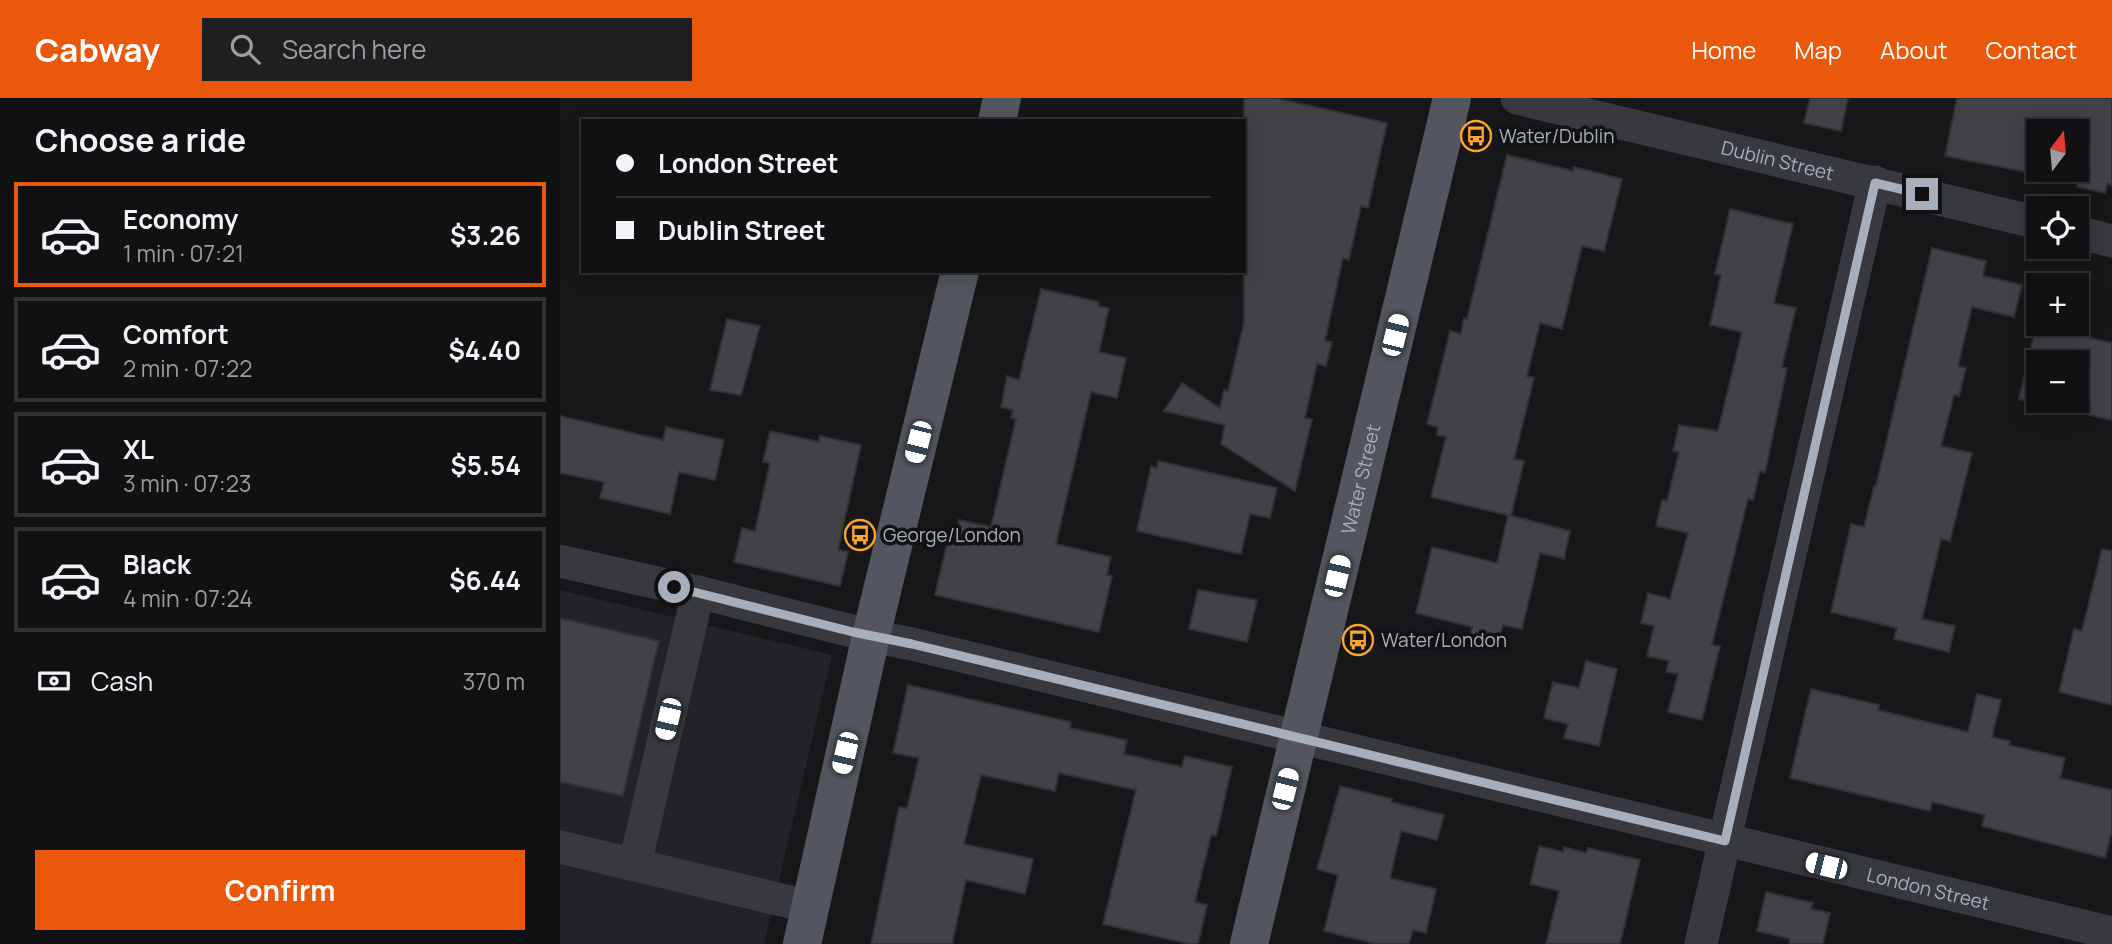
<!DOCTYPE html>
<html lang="en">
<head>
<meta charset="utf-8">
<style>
  :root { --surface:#111113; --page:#1e1f21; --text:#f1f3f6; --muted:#9c9da0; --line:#303133; --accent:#ea580c }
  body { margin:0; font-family:Manrope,sans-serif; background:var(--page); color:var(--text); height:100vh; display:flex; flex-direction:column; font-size:26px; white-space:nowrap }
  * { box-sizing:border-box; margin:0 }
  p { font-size:23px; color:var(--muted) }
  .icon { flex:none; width:38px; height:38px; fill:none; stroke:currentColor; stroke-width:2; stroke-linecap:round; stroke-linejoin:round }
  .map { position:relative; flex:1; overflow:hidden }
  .sheet { display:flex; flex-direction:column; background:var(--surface); width:560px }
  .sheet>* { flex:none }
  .banner { position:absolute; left:21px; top:21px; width:665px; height:154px; border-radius:0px; box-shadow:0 4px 18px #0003,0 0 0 2px var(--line); display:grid; align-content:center; height:154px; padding:0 35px; background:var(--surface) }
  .needle { width:46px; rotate:16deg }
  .buttons { position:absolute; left:1466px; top:21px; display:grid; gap:14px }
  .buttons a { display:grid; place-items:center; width:63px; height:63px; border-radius:0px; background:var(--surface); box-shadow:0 4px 18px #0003,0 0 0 2px var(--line); font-size:35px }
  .end { position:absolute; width:32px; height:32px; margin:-16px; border:9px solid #a7afba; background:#111; box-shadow:0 0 0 4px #111 }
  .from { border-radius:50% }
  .car { position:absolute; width:21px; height:42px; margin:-21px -10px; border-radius:9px; box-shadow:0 0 5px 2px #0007; background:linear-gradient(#fff 24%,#345 0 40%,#fff 0 76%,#345 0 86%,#fff 0) }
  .banner b { display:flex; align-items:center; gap:24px; height:66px; font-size:26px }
  .banner b+b { border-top:2px solid var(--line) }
  .banner i { width:18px; height:18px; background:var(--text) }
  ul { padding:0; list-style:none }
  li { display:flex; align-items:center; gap:21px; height:105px; margin:0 14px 10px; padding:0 21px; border:4px solid var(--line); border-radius:0px }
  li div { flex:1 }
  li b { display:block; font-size:26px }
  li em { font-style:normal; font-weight:700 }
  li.current { border-color:var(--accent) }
  li>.icon { width:63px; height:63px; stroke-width:1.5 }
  h2 { padding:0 35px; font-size:32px; line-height:84px }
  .pay { display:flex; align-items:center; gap:18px; height:77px; padding:0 35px; font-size:26px }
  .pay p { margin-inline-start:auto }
  .action { display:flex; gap:14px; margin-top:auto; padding:14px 35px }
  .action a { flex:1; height:80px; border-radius:0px; background:var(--accent); color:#fff; font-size:28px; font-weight:700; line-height:80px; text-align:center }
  header { display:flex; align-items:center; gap:42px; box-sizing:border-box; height:98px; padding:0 35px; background:var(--accent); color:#fff }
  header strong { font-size:33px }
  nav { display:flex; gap:38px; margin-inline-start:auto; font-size:24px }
  .search { width:490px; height:63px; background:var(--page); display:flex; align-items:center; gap:18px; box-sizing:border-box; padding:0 24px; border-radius:0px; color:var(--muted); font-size:26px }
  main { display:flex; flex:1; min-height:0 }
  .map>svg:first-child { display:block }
</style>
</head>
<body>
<header>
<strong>Cabway</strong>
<div class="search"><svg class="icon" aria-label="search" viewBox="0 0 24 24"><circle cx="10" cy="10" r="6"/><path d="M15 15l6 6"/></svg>Search here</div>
<nav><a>Home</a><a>Map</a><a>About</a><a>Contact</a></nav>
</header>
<main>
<section class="sheet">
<h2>Choose a ride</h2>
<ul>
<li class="current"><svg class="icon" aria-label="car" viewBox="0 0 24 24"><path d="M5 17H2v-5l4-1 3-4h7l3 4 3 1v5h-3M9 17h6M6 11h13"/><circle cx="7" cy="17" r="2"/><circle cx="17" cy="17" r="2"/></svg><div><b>Economy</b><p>1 min · 07:21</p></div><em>$3.26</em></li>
<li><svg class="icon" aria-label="car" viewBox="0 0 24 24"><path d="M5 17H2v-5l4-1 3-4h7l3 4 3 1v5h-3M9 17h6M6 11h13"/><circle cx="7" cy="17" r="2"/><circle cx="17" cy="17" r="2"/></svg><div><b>Comfort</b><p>2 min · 07:22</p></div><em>$4.40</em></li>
<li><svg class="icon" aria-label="car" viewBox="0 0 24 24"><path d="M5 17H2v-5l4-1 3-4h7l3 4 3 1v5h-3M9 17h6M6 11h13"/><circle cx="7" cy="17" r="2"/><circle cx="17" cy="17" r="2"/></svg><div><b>XL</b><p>3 min · 07:23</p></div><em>$5.54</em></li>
<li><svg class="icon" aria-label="car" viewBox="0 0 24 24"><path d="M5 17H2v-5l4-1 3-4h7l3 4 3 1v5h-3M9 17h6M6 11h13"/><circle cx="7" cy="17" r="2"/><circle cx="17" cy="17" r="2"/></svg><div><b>Black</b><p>4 min · 07:24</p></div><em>$6.44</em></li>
</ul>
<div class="pay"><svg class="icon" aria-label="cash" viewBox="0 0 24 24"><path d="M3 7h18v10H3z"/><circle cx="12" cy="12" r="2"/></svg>Cash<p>370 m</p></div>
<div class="action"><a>Confirm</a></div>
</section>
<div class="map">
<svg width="1552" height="846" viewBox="0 0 1552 846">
  <rect width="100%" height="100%" fill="#171719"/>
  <polygon fill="#222326" points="0,492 272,557 204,846 0,846"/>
  <g fill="#404246" stroke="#303135" stroke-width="2" fill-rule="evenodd">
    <polygon points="684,0 716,0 827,25 808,110 801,108 789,162 783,160 765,243 772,244 766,268 757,266 745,320 752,321 735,393 661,346 665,327 604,313 622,285 660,310 664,292 668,293 684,224"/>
    <polygon points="1250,0 1288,0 1281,33 1244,25"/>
    <path d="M1397,0H1552V87L1547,86L1545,95L1517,89V84L1385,58ZM1479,33H1517V72H1479Z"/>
    <polygon points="947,57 1013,73 1014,69 1062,81 1044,153 1022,148 1002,231 980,225 967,278 974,280 954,361 964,363 951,418 871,399 886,339 877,337 878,329 867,326 890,233 901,236 904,220 907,221"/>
    <polygon points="1170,111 1233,126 1214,205 1236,210 1222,269 1227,270 1205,375 1200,373 1193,402 1188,401 1152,547 1160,548 1142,622 1108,614 1118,576 1106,574 1109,563 1087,558 1094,528 1081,525 1088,495 1110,501 1128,435 1096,428 1102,402 1107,403 1119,354 1113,353 1119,327 1158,333 1182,234 1150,227 1161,177 1155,176"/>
    <polygon points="1372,150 1426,163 1423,178 1462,187 1454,219 1412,209 1398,268 1406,270 1399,298 1394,297 1381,348 1412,355 1390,443 1381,441 1362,521 1395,528 1389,554 1334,541 1337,530 1271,514 1291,426 1304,429 1314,388 1316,388"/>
    <polygon points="481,191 539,204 538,208 549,210 539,254 566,260 557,300 531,294 496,446 551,459 547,477 552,478 539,534 375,497 388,441 395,442 399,422 431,429 456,321 451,320 453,312 441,309 447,278 459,282"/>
    <polygon points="167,221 200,228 181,297 150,292"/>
    <path d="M1476,228L1552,245V322L1459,301ZM1479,264H1517V303H1479Z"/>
    <polygon points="0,318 103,342 106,329 164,342 155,382 119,374 110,416 40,400 44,384 0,375"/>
    <polygon points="210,333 259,344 260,338 301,347 278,452 288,454 280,488 174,464 182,430 195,433 210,365 203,364"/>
    <polygon points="598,363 717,390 710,420 690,416 681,456 577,433 591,368 597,370"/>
    <polygon points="948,417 1010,433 1004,461 980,455 962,531 943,527 938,546 910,539 912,529 856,515 872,449 937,465"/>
    <polygon points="1542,451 1552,453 1552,607 1499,594 1514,531 1522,533"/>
    <polygon points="638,492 697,502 687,544 629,531"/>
    <polygon points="0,520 99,543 63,698 0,684"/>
    <polygon points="1026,563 1057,571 1039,648 1004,640 1008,626 984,620 993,584 1019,590"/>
    <polygon points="348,587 511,624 510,630 567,642 564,656 622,669 625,658 672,669 656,738 651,737 635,804 647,807 638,846 629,846 543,826 576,692 499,675 495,693 421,677 404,746 473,761 465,796 406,782 392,846 311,846 339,709 347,710 359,660 333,655"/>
    <polygon points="1251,591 1319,607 1318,612 1408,634 1417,596 1441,602 1432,639 1450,643 1449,647 1505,660 1500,680 1552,692 1552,733 1545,760 1422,728 1425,717 1372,704 1370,713 1230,680"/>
    <polygon points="780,688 832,701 831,704 884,717 877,742 841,733 830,780 876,791 866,835 853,832 849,846 816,846 764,833 778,777 757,771"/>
    <polygon points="979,748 1003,754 1004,749 1026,755 1028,750 1080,762 1060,846 986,846 999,793 970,786"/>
    <polygon points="1206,794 1253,805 1251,811 1270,815 1263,846 1229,846 1230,841 1197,833"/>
  </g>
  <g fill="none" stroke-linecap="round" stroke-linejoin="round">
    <g stroke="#37393e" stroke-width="33">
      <path id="s1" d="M957,0L1479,125"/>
      <polyline points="1517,134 1552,143"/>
      <path id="s2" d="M0,463L138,494L311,538L352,546L1552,835"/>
      <polyline points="0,749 251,809"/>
      <polyline points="75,766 138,494"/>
      <polyline points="1141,846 1315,84"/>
    </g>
    <g stroke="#53565e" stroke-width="38">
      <polyline points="437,23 442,0"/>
      <polyline points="242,846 311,538 400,173"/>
      <path id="s3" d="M689,846L892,0"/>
    </g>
  </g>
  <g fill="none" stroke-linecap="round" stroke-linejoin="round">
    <polyline stroke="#a7afba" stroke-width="9" points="114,489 293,534 352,546 1165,743 1315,85 1362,96"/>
  </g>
  <defs>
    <g id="bus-ring" transform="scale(1.575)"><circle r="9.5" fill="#121214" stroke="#ffa629" stroke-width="1.5"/><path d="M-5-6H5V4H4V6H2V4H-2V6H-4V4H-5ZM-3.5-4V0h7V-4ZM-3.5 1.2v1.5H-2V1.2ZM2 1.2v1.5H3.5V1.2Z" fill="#ffa629"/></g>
  </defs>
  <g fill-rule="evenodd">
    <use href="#bus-ring" x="916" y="38"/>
    <use href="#bus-ring" x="300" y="437"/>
    <use href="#bus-ring" x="798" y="542"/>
  </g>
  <g text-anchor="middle" stroke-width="7" stroke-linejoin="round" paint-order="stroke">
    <g font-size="19" fill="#a7afba" stroke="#121214" text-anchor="start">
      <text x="939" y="45">Water/Dublin</text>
      <text x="323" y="444">George/London</text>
      <text x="821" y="549">Water/London</text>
    </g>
    <g font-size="19" fill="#a7afba" stroke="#121214">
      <text dy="7" stroke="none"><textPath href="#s1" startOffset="268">Dublin Street</textPath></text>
      <text dy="7" stroke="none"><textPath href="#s3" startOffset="478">Water Street</textPath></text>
      <text dy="7" stroke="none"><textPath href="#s2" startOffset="1407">London Street</textPath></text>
    </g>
  </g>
</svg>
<div class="buttons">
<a><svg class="needle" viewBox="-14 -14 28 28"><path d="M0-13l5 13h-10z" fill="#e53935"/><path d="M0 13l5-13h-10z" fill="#9c9da0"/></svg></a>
<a><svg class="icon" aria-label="locate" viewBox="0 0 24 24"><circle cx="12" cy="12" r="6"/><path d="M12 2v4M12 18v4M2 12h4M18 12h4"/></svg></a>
<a>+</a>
<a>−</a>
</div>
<i class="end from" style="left:114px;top:489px"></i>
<i class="end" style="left:1362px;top:96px"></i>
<i class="car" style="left:835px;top:237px;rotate:14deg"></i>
<i class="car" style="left:358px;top:344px;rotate:194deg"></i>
<i class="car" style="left:777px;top:478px;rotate:13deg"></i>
<i class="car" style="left:108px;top:621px;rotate:193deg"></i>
<i class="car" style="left:285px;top:655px;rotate:193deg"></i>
<i class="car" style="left:725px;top:691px;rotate:14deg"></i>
<i class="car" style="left:1266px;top:768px;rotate:284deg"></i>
<div class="banner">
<b><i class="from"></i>London Street</b>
<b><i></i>Dublin Street</b>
</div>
</div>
</main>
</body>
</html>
